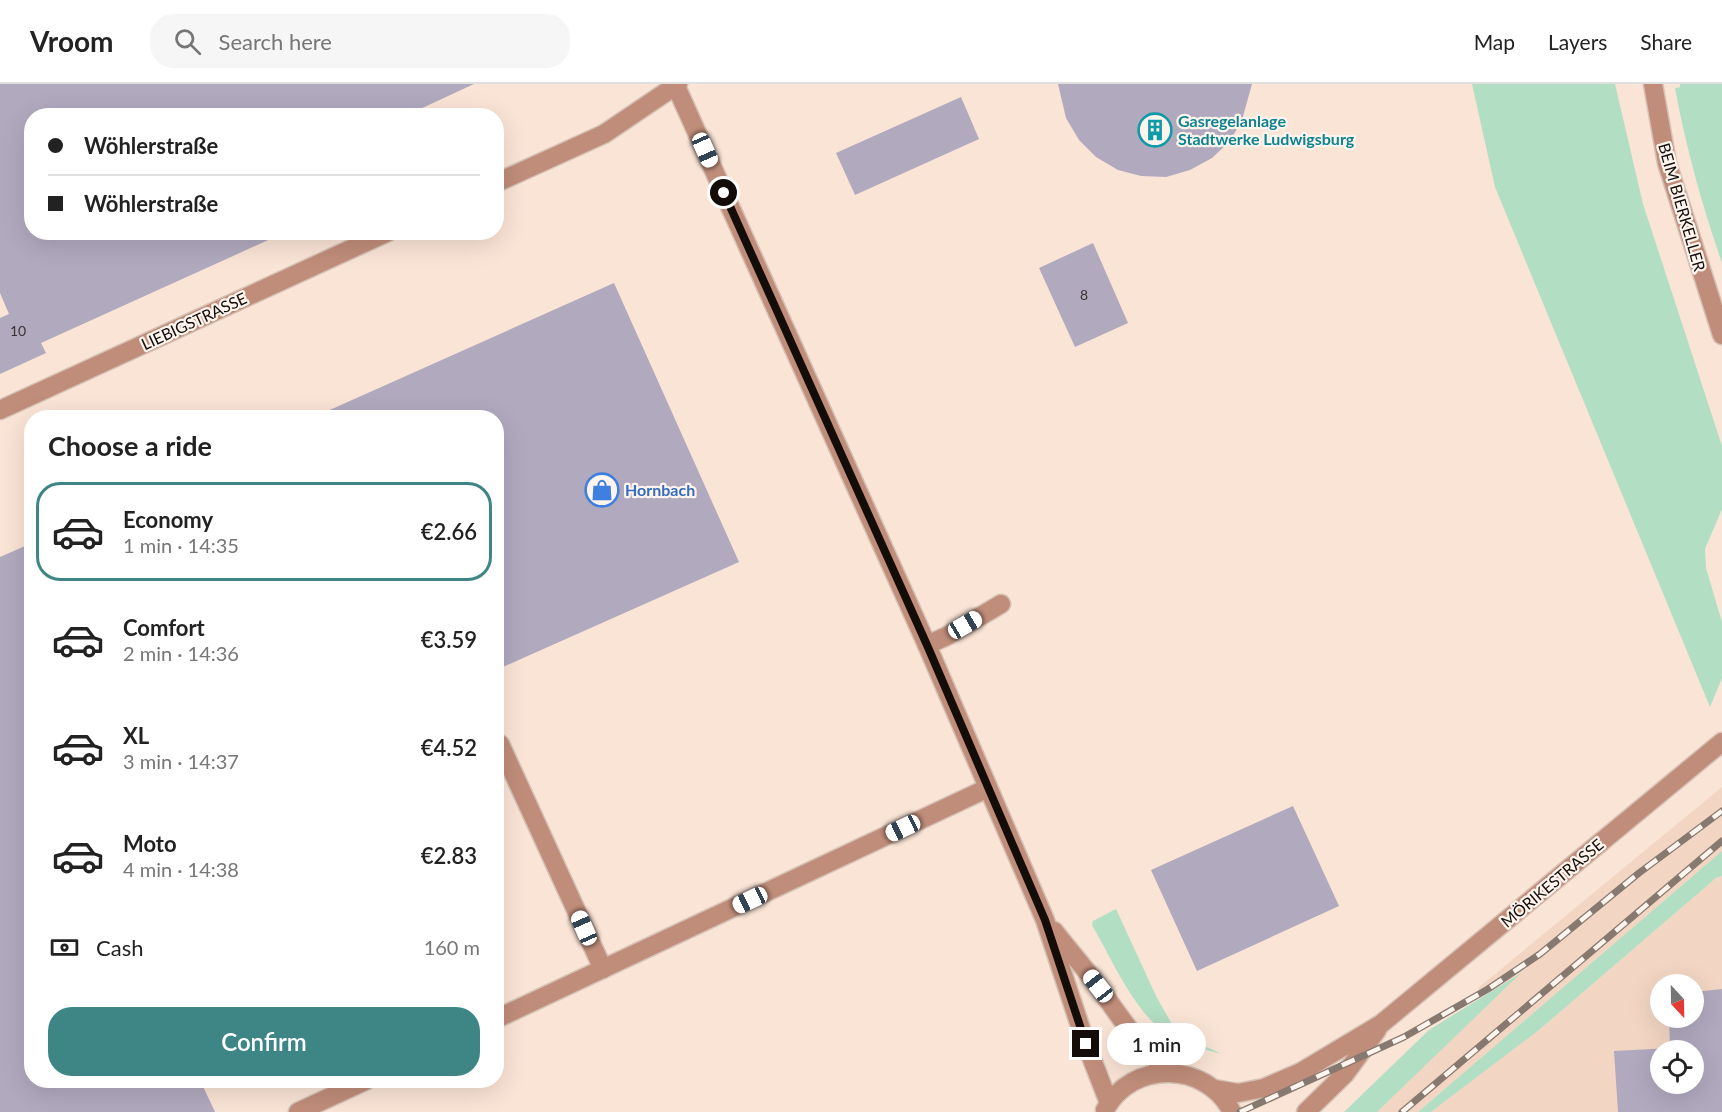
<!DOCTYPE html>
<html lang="en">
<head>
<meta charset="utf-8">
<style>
  :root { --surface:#fff; --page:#f6f6f6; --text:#222; --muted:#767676; --line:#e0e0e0; --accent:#3d8685 }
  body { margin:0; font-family:Lato,sans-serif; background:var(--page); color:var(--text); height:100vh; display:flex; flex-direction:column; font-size:22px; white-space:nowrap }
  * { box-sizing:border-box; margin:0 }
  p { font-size:20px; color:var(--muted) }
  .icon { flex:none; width:33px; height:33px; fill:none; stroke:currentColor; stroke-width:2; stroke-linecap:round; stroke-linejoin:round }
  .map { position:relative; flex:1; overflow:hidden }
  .side { position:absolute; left:24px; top:326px; width:480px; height:678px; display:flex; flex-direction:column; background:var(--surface); border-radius:24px; box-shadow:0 6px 24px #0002 }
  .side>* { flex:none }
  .hud { position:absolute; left:24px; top:24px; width:480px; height:132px; border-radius:24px; box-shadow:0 6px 24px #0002; display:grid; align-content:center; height:132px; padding:0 24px; background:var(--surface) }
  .needle { width:39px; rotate:158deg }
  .fabs { position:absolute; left:1650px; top:890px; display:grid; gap:12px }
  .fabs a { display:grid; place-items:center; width:54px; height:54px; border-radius:50%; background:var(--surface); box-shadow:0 6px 24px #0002; font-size:30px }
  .end { position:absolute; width:27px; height:27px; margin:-14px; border:8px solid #130c08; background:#fff; box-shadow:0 0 0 3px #fff }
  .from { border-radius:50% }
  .bubble { position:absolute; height:42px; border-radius:21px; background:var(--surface); box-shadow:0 6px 24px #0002; font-size:20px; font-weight:600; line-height:42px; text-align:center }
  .car { position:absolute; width:18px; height:36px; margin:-18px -9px; border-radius:8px; box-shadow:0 0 4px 2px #0007; background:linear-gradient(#fff 24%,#345 0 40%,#fff 0 76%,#345 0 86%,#fff 0) }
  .hud b { display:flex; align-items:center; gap:21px; height:57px; font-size:22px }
  .hud b+b { border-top:2px solid var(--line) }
  .hud i { width:15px; height:15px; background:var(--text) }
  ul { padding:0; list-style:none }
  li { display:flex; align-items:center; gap:18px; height:99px; margin:0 12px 9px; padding:0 12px; border:3px solid transparent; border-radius:24px }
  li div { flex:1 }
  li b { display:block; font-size:22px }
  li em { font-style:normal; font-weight:600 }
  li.on { border-color:var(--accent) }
  li>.icon { width:54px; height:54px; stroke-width:1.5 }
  h2 { padding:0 24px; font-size:27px; line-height:72px }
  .pay { display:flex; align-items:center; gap:15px; height:66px; padding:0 24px; font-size:22px }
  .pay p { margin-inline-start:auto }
  .cta { display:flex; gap:12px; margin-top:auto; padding:12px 24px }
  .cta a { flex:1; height:69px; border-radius:24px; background:var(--accent); color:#fff; font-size:24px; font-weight:600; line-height:69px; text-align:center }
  header { display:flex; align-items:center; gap:36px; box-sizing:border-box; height:84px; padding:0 30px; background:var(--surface); border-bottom:2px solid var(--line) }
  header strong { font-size:28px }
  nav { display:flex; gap:33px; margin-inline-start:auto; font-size:21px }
  .search { width:420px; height:54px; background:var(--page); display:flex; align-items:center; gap:15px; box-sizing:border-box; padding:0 21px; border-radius:24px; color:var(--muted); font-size:22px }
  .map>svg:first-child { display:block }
</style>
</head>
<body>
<header>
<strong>Vroom</strong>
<div class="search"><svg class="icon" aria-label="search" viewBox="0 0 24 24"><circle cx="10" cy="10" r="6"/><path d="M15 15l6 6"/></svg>Search here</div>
<nav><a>Map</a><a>Layers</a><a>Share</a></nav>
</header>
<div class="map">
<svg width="1722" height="1028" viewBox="0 0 1722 1028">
  <rect width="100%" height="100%" fill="#fae4d6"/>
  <g fill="#f2d6c3" fill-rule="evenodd">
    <polygon points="1722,703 1722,767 1418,1028 1377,1028 1518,891 1482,912 1478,904"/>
    <path d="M1722,792V1028H1431L1539,946L1716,794ZM1660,900H1694V933H1660ZM1660,966H1694V999H1660Z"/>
  </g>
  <g fill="#b2dec3">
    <polygon points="1472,0 1615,0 1643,120 1722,362 1722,425 1705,465 1706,484 1722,538 1722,594 1710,623 1495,103"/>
    <path d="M1680,0H1722V179C1702,121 1686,64 1675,4L1680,3Z"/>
    <polygon points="1722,767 1722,792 1716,794 1539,946 1431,1028 1418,1028"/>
    <path d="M1116,825L1157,914L1173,942L1193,957L1222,970C1204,965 1184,962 1169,952C1134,928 1113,877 1092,841L1093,837Z"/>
    <polygon points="1521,889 1377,1028 1344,1028 1429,946"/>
  </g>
  <g fill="#b1a9be" fill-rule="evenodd">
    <polygon points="0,0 474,0 405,32 32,32 32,148 286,148 41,259 46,269 0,290 0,234 9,230 0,209"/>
    <polygon points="1058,0 1252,0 1242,36 1230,57 1212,74 1190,86 1166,93 1141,92 1118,86 1096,73 1079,56 1066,34"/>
    <polygon points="961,13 979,55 855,111 836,69"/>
    <polygon points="1093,159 1128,239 1075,263 1039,184"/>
    <polygon points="614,199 739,478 496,586 496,333 314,333"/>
    <polygon points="32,459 32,996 200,996 215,1028 0,1028 0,473"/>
    <polygon points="1293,722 1339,822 1197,887 1151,786"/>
    <path d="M1722,905V1028H1618L1614,967L1670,964L1669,933H1694V908ZM1660,966H1694V999H1660Z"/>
  </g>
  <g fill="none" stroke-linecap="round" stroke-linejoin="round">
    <g stroke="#d5c1b5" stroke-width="21">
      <g id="minor">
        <polyline points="675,0 927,561 1045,836 1086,960 1109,1019"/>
        <polyline points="1653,0 1667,79 1722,251"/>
        <polyline points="496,99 604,50 678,0"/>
        <polyline points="0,326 388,148"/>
        <polyline points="927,561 947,552 1001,520"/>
        <polyline points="500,660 603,885"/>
        <path d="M1054,847C1068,865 1084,883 1098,902C1120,933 1140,964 1170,988"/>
        <polyline points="496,935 988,704"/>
        <polyline points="1214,1005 1238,1009 1264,1004 1301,988 1381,940 1722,658"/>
        <path d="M1105,1026C1131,976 1207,977 1232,1028"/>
        <polyline points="298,1028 367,996"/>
        <polyline points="1306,1028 1345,990 1377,946"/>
      </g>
    </g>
    <use href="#minor" stroke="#c08d7a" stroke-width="18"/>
    <g stroke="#877970" stroke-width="7">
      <g id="rail">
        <polyline points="1240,1028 1404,953 1488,905 1540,870 1639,789 1722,727"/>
        <polyline points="1402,1028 1722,757"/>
      </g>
    </g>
    <use href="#rail" stroke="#fdf4ee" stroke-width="4.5" stroke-dasharray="14" stroke-linecap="butt"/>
  </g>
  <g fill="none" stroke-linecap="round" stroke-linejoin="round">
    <polyline stroke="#130c08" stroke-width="8" points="724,109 927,561 1045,836 1086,960"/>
  </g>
  <defs>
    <g id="building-ring" transform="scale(1.725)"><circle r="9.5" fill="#fdf4ee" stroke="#0f9aa8" stroke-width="1.5"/><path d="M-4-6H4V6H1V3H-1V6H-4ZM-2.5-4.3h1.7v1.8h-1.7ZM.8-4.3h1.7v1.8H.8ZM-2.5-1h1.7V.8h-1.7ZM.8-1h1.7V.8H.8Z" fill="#0f9aa8"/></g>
    <g id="shop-ring" transform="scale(1.725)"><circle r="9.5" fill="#fdf4ee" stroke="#3f7fe0" stroke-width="1.5"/><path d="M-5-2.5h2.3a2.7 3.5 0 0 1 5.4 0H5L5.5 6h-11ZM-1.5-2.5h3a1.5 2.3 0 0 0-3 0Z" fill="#3f7fe0"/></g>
  </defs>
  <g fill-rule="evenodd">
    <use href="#building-ring" x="1155" y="46"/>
    <use href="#shop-ring" x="602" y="406"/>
  </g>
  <g text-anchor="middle" stroke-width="4.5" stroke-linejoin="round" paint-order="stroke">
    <g font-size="14" fill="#3a3336">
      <text x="1084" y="216">8</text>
      <text x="18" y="252">10</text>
    </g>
    <g font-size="16" font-weight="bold" fill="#0d838f" stroke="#fdf4ee" text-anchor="start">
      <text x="1178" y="43">Gasregelanlage<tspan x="1178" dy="18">Stadtwerke Ludwigsburg</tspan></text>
    </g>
    <g font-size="16" fill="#130c08" stroke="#fdf4ee">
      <text transform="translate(1682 123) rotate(74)" y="6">BEIM BIERKELLER</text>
      <text transform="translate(194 237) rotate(-25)" y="6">LIEBIGSTRASSE</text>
      <text transform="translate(1552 799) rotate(-40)" y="6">MÖRIKESTRASSE</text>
    </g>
    <g font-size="16" font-weight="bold" fill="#366cbe" stroke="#fdf4ee" text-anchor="start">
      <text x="625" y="412">Hornbach</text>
    </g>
  </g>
</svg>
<div class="fabs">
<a><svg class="needle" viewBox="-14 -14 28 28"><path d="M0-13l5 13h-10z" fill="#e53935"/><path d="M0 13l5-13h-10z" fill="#767676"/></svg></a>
<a><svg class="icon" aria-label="locate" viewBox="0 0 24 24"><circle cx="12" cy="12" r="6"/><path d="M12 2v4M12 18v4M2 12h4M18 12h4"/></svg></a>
</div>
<i class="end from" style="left:724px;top:109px"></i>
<i class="end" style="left:1086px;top:960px"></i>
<div class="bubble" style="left:1107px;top:939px;width:99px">1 min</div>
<i class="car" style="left:705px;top:66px;rotate:156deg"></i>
<i class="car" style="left:965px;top:541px;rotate:60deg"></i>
<i class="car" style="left:903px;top:744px;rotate:245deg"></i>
<i class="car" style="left:750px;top:816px;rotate:245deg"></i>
<i class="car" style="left:584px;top:844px;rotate:336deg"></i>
<i class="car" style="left:1098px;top:902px;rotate:322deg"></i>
<div class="hud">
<b><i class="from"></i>Wöhlerstraße</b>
<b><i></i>Wöhlerstraße</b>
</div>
<section class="side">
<h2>Choose a ride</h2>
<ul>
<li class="on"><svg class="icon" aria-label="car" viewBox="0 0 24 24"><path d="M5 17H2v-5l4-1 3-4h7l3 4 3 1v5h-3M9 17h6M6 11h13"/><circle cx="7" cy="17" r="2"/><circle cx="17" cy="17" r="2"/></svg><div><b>Economy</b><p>1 min · 14:35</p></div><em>€2.66</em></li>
<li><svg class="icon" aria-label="car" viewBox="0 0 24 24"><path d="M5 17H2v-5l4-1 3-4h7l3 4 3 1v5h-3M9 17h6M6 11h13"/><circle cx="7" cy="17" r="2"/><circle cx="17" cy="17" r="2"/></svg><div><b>Comfort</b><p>2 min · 14:36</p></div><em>€3.59</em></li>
<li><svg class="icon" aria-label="car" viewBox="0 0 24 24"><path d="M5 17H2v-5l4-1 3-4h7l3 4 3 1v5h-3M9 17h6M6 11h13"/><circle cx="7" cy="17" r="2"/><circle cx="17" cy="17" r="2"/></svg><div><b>XL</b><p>3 min · 14:37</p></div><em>€4.52</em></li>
<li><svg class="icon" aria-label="car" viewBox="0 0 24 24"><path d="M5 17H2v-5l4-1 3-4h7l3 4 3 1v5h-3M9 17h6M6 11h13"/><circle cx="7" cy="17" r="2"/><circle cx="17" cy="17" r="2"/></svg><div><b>Moto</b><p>4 min · 14:38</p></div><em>€2.83</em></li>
</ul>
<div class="pay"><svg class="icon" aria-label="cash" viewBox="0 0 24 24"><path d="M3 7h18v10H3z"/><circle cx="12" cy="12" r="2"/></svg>Cash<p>160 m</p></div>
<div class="cta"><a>Confirm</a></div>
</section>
</div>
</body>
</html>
